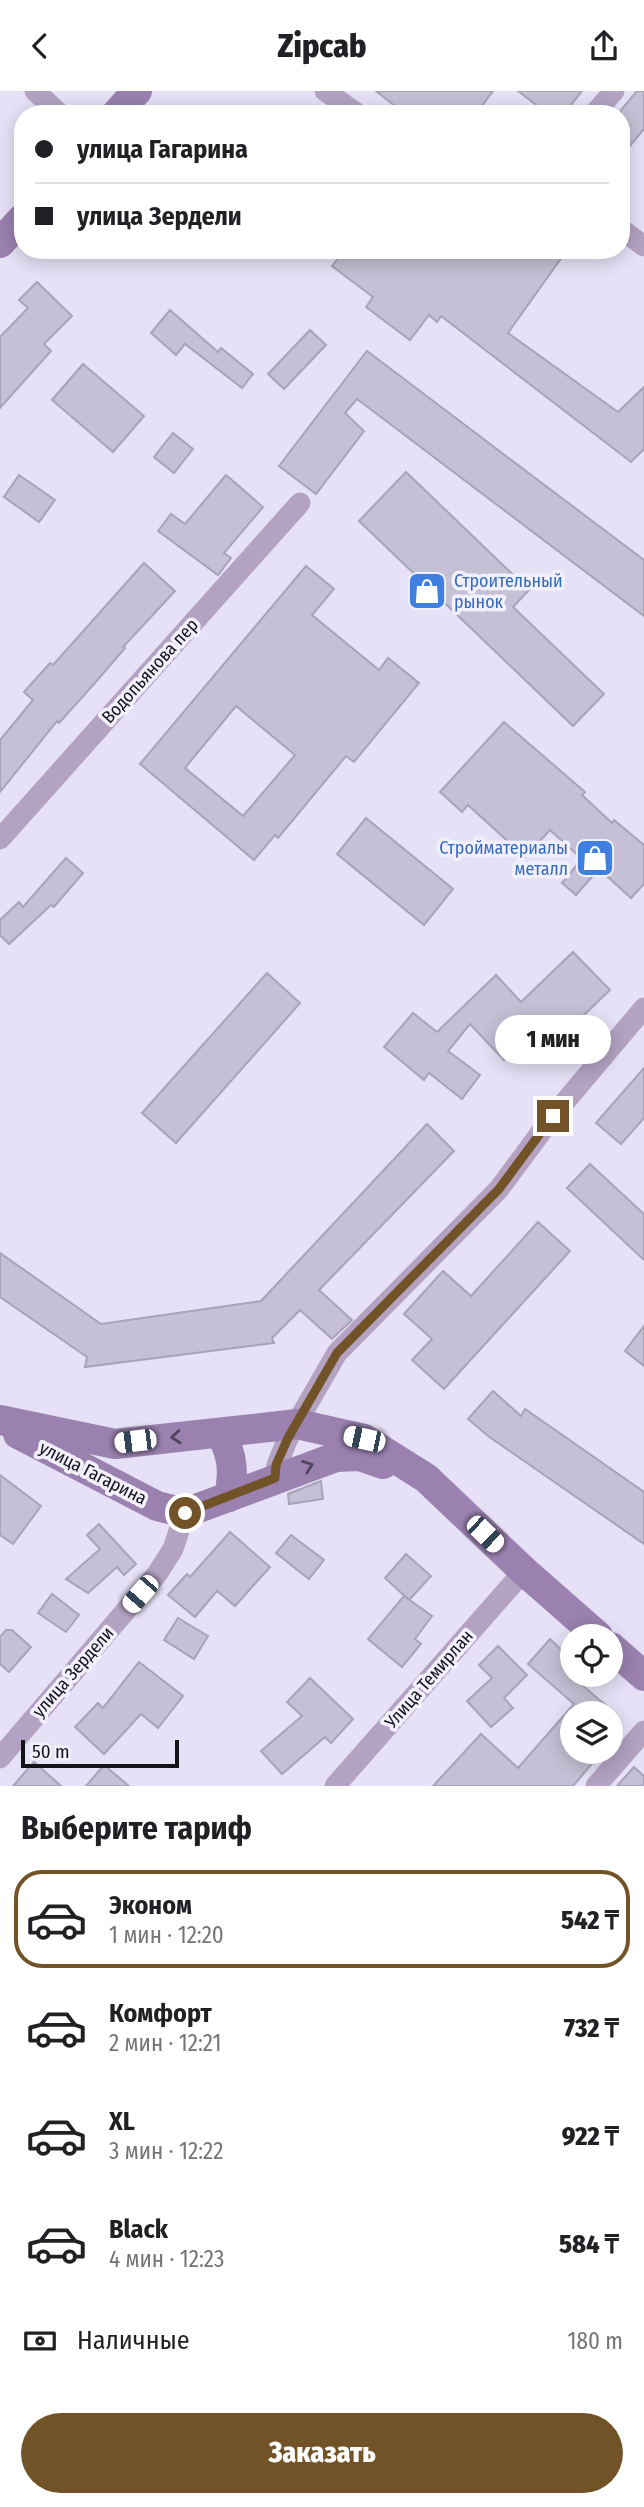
<!DOCTYPE html>
<html lang="ru">
<head>
<meta charset="utf-8">
<style>
  :root { --surface:#fff; --page:#f6f6f6; --text:#202124; --muted:#757577; --line:#e0e0e0; --accent:#715327 }
  body { margin:0; font-family:"Fira Sans Condensed",sans-serif; background:var(--page); color:var(--text); height:100vh; display:flex; flex-direction:column; font-size:26px; white-space:nowrap }
  * { box-sizing:border-box; margin:0 }
  p { font-size:23px; color:var(--muted) }
  .icon { flex:none; width:38px; height:38px; fill:none; stroke:currentColor; stroke-width:2; stroke-linecap:round; stroke-linejoin:round }
  .map { position:relative; height:1695px; overflow:hidden }
  .drawer { display:flex; flex-direction:column; background:var(--surface); flex:1 }
  .drawer>* { flex:none }
  .hud { position:absolute; left:14px; top:14px; width:616px; height:154px; border-radius:28px; box-shadow:0 4px 18px #0003; display:grid; align-content:center; height:154px; padding:0 21px; background:var(--surface) }
  .fabs { position:absolute; left:560px; top:1533px; display:grid; gap:14px }
  .fabs a { display:grid; place-items:center; width:63px; height:63px; border-radius:50%; background:var(--surface); box-shadow:0 4px 18px #0003; font-size:35px }
  .scale { position:absolute; left:21px; bottom:18px; width:158px; box-sizing:border-box; padding-left:7px; border:4px solid #15131a; border-top:0; font-size:19px; line-height:24px; white-space:nowrap; color:#15131a; -webkit-text-stroke:5px #f3f0fd; paint-order:stroke }
  .end { position:absolute; width:32px; height:32px; margin:-16px; border:9px solid #715327; background:#fff; box-shadow:0 0 0 4px #fff }
  .from { border-radius:50% }
  .bubble { position:absolute; height:49px; border-radius:24px; background:var(--surface); box-shadow:0 4px 18px #0003; font-size:23px; font-weight:800; line-height:49px; text-align:center }
  .car { position:absolute; width:21px; height:42px; margin:-21px -10px; border-radius:9px; box-shadow:0 0 5px 2px #0007; background:linear-gradient(#fff 24%,#345 0 40%,#fff 0 76%,#345 0 86%,#fff 0) }
  .hud b { display:flex; align-items:center; gap:24px; height:66px; font-size:26px }
  .hud b+b { border-top:2px solid var(--line) }
  .hud i { width:18px; height:18px; background:var(--text) }
  ul { padding:0; list-style:none }
  li { display:flex; align-items:center; gap:21px; height:98px; margin:0 14px 10px; padding:0 7px; border:4px solid transparent; border-radius:28px }
  li div { flex:1 }
  li b { display:block; font-size:26px }
  li em { font-style:normal; font-weight:800 }
  li.current { border-color:var(--accent) }
  li>.icon { width:63px; height:63px; stroke-width:1.5 }
  h2 { padding:0 21px; font-size:32px; line-height:84px }
  .pay { display:flex; align-items:center; gap:18px; height:77px; padding:0 21px; font-size:26px }
  .pay p { margin-inline-start:auto }
  .primary-button { display:flex; gap:14px; margin-top:auto; padding:14px 21px }
  .primary-button a { flex:1; height:80px; border-radius:42px; background:var(--accent); color:#fff; font-size:28px; font-weight:800; line-height:80px; text-align:center }
  header { display:flex; justify-content:space-between; align-items:center; height:91px; padding:0 21px; background:var(--surface); font-size:32px; font-weight:800 }
  .map>svg:first-child { display:block }
</style>
</head>
<body>
<header><svg class="icon" aria-label="back" viewBox="0 0 24 24"><path d="M15 5l-7 7 7 7"/></svg>Zipcab<svg class="icon" aria-label="share" viewBox="0 0 24 24"><path d="M12 15V3M7 8l5-5 5 5M5 13v7h14v-7"/></svg></header>
<div class="map">
<svg width="644" height="1695" viewBox="0 0 644 1695">
  <rect width="100%" height="100%" fill="#e6e1f6"/>
  <g fill="#c5c0d5" stroke="#a8a3b7" stroke-width="2" fill-rule="evenodd">
    <polygon points="376,0 493,0 476,23 405,23"/>
    <polygon points="518,0 582,0 564,23 548,23"/>
    <polygon points="637,0 644,0 644,38 621,66 621,19"/>
    <polygon points="345,159 567,159 508,242 618,321 644,296 644,358 631,371 441,225 437,231 429,224 410,249 366,216 373,206 332,175"/>
    <polygon points="37,191 72,225 44,253 51,260 0,317 0,246 28,217 19,209"/>
    <polygon points="170,219 218,261 221,257 253,283 242,297 185,253 176,264 151,242"/>
    <polygon points="310,239 326,254 284,298 268,283"/>
    <polygon points="367,260 644,469 644,525 357,308 345,322 364,340 316,403 279,375"/>
    <polygon points="83,273 144,325 113,361 52,309"/>
    <polygon points="173,342 193,358 174,382 154,366"/>
    <polygon points="406,381 529,499 513,516 604,603 573,635 359,430"/>
    <polygon points="19,384 55,409 39,431 4,406"/>
    <polygon points="226,384 263,416 224,462 231,467 218,484 158,440 171,423 185,433"/>
    <polygon points="144,472 175,500 123,556 125,557 94,593 59,632 57,630 0,701 0,649 33,609 24,601 50,572 53,574"/>
    <path d="M306,475L334,498L312,524L379,579L388,567L419,592L354,671L346,665L278,747L275,744L254,769L140,673ZM236,615L295,664L243,725L185,677Z"/>
    <polygon points="504,631 585,701 582,704 612,732 614,729 644,754 644,793 631,807 599,778 576,804 562,792 582,768 550,739 525,766 468,714 462,721 440,701"/>
    <polygon points="366,727 453,798 424,834 337,763"/>
    <polygon points="66,767 83,782 54,816 51,814 9,853 0,844 0,829 19,811 23,816"/>
    <polygon points="573,861 610,899 554,953 538,936 504,969 470,933 448,960 480,984 462,1008 429,982 424,989 384,956 413,922 437,941 496,884 521,911"/>
    <polygon points="267,882 300,912 176,1052 142,1022"/>
    <polygon points="644,977 644,1027 621,1053 596,1032"/>
    <polygon points="427,1033 454,1060 319,1199 352,1229 332,1248 300,1219 272,1247 274,1252 85,1276 87,1266 0,1206 0,1162 101,1233 261,1210"/>
    <polygon points="590,1073 644,1123 644,1169 567,1097"/>
    <polygon points="538,1131 570,1160 444,1298 412,1269 432,1248 404,1223 443,1180 471,1205"/>
    <polygon points="644,1235 644,1275 625,1260"/>
    <polygon points="493,1300 521,1325 525,1318 644,1401 644,1453 488,1345 468,1328"/>
    <polygon points="0,1384 41,1415 13,1453 0,1444"/>
    <polygon points="321,1390 323,1408 289,1413 288,1403"/>
    <polygon points="99,1433 136,1473 124,1484 117,1476 88,1502 66,1488 100,1458 87,1444"/>
    <polygon points="230,1441 270,1476 235,1515 217,1500 195,1526 168,1504 187,1483 190,1486"/>
    <polygon points="291,1444 324,1469 309,1488 276,1462"/>
    <polygon points="406,1463 431,1485 409,1509 385,1487"/>
    <polygon points="52,1503 79,1524 66,1541 38,1522"/>
    <polygon points="404,1505 432,1525 415,1548 421,1553 402,1576 368,1548"/>
    <polygon points="178,1527 208,1545 194,1568 164,1549"/>
    <polygon points="6,1539 12,1539 31,1556 9,1581 0,1573 0,1546"/>
    <polygon points="550,1548 572,1569 572,1584 593,1584 583,1595 615,1622 572,1622 572,1661 602,1661 573,1695 433,1695 481,1643 518,1677 574,1613 528,1573"/>
    <polygon points="498,1555 527,1584 504,1607 513,1617 491,1636 467,1610 492,1587 479,1574"/>
    <polygon points="139,1571 183,1605 158,1637 141,1623 104,1663 75,1636 98,1612 103,1617"/>
    <polygon points="310,1587 353,1628 331,1652 325,1646 282,1683 261,1660 302,1625 287,1611"/>
    <polygon points="34,1671 61,1695 13,1695"/>
    <polygon points="104,1674 129,1695 86,1695"/>
    <polygon points="634,1676 644,1685 644,1695 617,1695"/>
  </g>
  <g fill="none" stroke-linecap="round" stroke-linejoin="round">
    <g stroke="#b3a2c2" stroke-width="21">
      <polyline points="35,0 60,23"/>
      <polyline points="325,0 358,23"/>
      <polyline points="594,23 614,0"/>
      <polyline points="621,138 644,155"/>
      <polyline points="0,748 300,412"/>
      <polyline points="275,1387 277,1374 288,1347 337,1262 499,1098 553,1025 644,917"/>
      <polyline points="0,1667 157,1483 173,1458 185,1422"/>
      <polyline points="335,1695 524,1480"/>
      <polyline points="596,1695 644,1640"/>
    </g>
    <g stroke="#9a81af" stroke-width="30">
      <polyline points="116,23 137,0"/>
      <polyline points="0,152 23,127"/>
      <polyline points="0,1329 115,1353 297,1333 364,1348 426,1387 524,1480 598,1545"/>
      <polyline points="18,1343 157,1415 185,1422 336,1366 360,1365 383,1373"/>
      <path d="M221,1343C233,1365 234,1381 229,1406"/>
      <polyline points="611,1556 644,1585"/>
    </g>
  </g>
  <defs><path id="oneway-chevron" d="M-2-3.5L2.5 0L-2 3.5" fill="none" stroke-width="1.6" stroke-linecap="round" stroke-linejoin="round" transform="scale(1.75)"/></defs>
  <g stroke="#51445d">
    <use href="#oneway-chevron" transform="translate(176 1346) rotate(175)"/>
    <use href="#oneway-chevron" transform="translate(308 1375) rotate(-20)"/>
  </g>
  <g fill="none" stroke-linecap="round" stroke-linejoin="round">
    <polyline stroke="#715327" stroke-width="9" points="185,1422 275,1387 276,1374 288,1347 337,1262 499,1098 553,1025"/>
  </g>
  <defs>
    <g id="shop-square" transform="scale(2.0125)"><rect x="-9" y="-9" width="18" height="18" rx="4" fill="#3f7fe0" stroke="#f3f0fd"/><path d="M-5-2.5h2.3a2.7 3.5 0 0 1 5.4 0H5L5.5 6h-11ZM-1.5-2.5h3a1.5 2.3 0 0 0-3 0Z" fill="#fff"/></g>
  </defs>
  <g fill-rule="evenodd">
    <use href="#shop-square" x="427" y="500"/>
    <use href="#shop-square" x="595" y="767"/>
  </g>
  <g text-anchor="middle" stroke-width="7" stroke-linejoin="round" paint-order="stroke">
    <g font-size="18" fill="#366cbe" stroke="#f3f0fd" text-anchor="start">
      <text x="454" y="496">Строительный<tspan x="454" dy="21">рынок</tspan></text>
      <text x="568" y="763" text-anchor="end">Стройматериалы<tspan x="568" dy="21">металл</tspan></text>
    </g>
    <g font-size="18" fill="#15131a" stroke="#f3f0fd">
      <text transform="translate(150 580) rotate(-48)" y="6">Водопьянова пер</text>
      <text transform="translate(93 1382) rotate(27)" y="6">улица Гагарина</text>
      <text transform="translate(73 1581) rotate(-49)" y="6">улица Зердели</text>
      <text transform="translate(429 1588) rotate(-49)" y="6">Улица Темирлан</text>
    </g>
  </g>
</svg>
<div class="fabs">
<a><svg class="icon" aria-label="locate" viewBox="0 0 24 24"><circle cx="12" cy="12" r="6"/><path d="M12 2v4M12 18v4M2 12h4M18 12h4"/></svg></a>
<a><svg class="icon" aria-label="layers" viewBox="0 0 24 24"><path d="M12 4l9 5-9 5-9-5zM3 14l9 5 9-5"/></svg></a>
</div>
<div class="scale">50 m</div>
<i class="end from" style="left:185px;top:1422px"></i>
<i class="end" style="left:553px;top:1025px"></i>
<div class="bubble" style="left:495px;top:924px;width:116px">1 мин</div>
<i class="car" style="left:364px;top:1348px;rotate:282deg"></i>
<i class="car" style="left:135px;top:1350px;rotate:263deg"></i>
<i class="car" style="left:485px;top:1443px;rotate:134deg"></i>
<i class="car" style="left:140px;top:1503px;rotate:221deg"></i>
<div class="hud">
<b><i class="from"></i>улица Гагарина</b>
<b><i></i>улица Зердели</b>
</div>
</div>
<section class="drawer">
<h2>Выберите тариф</h2>
<ul>
<li class="current"><svg class="icon" aria-label="car" viewBox="0 0 24 24"><path d="M5 17H2v-5l4-1 3-4h7l3 4 3 1v5h-3M9 17h6M6 11h13"/><circle cx="7" cy="17" r="2"/><circle cx="17" cy="17" r="2"/></svg><div><b>Эконом</b><p>1 мин · 12:20</p></div><em>542 ₸</em></li>
<li><svg class="icon" aria-label="car" viewBox="0 0 24 24"><path d="M5 17H2v-5l4-1 3-4h7l3 4 3 1v5h-3M9 17h6M6 11h13"/><circle cx="7" cy="17" r="2"/><circle cx="17" cy="17" r="2"/></svg><div><b>Комфорт</b><p>2 мин · 12:21</p></div><em>732 ₸</em></li>
<li><svg class="icon" aria-label="car" viewBox="0 0 24 24"><path d="M5 17H2v-5l4-1 3-4h7l3 4 3 1v5h-3M9 17h6M6 11h13"/><circle cx="7" cy="17" r="2"/><circle cx="17" cy="17" r="2"/></svg><div><b>XL</b><p>3 мин · 12:22</p></div><em>922 ₸</em></li>
<li><svg class="icon" aria-label="car" viewBox="0 0 24 24"><path d="M5 17H2v-5l4-1 3-4h7l3 4 3 1v5h-3M9 17h6M6 11h13"/><circle cx="7" cy="17" r="2"/><circle cx="17" cy="17" r="2"/></svg><div><b>Black</b><p>4 мин · 12:23</p></div><em>584 ₸</em></li>
</ul>
<div class="pay"><svg class="icon" aria-label="cash" viewBox="0 0 24 24"><path d="M3 7h18v10H3z"/><circle cx="12" cy="12" r="2"/></svg>Наличные<p>180 m</p></div>
<div class="primary-button"><a>Заказать</a></div>
</section>
</body>
</html>
